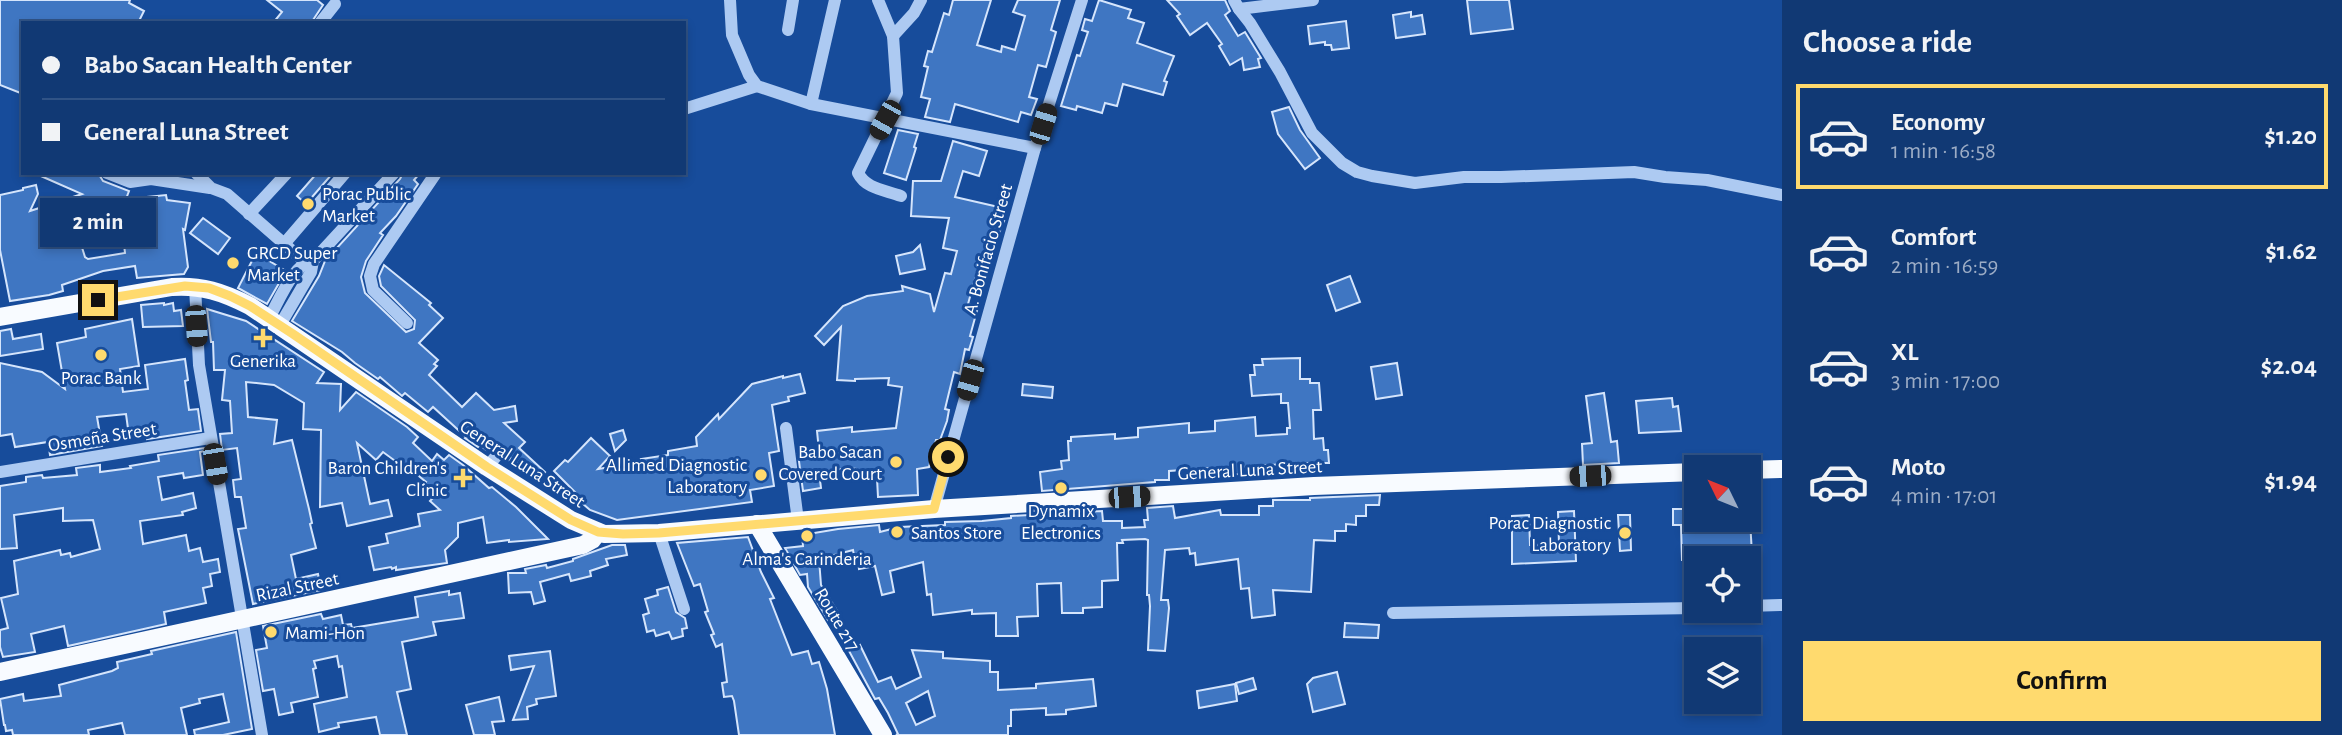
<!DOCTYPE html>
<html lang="en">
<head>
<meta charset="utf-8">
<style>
  :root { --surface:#113974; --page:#1a4079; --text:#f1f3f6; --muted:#9cacc5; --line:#305386; --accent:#ffda6e }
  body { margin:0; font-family:"Alegreya Sans",sans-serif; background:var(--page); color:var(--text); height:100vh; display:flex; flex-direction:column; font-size:26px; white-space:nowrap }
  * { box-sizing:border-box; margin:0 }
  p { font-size:23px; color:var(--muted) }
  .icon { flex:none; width:38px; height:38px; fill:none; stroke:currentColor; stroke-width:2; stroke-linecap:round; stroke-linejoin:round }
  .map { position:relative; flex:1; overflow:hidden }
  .drawer { display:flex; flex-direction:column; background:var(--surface); width:560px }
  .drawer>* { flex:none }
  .hud { position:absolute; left:21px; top:21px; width:665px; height:154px; border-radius:0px; box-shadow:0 4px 10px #0003,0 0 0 2px var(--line); display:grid; align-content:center; height:154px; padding:0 21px; background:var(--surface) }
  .needle { width:46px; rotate:313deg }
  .controls { position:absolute; left:1684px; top:455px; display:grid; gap:14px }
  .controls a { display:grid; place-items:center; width:77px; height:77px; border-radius:0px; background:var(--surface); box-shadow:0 4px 10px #0003,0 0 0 2px var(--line); font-size:35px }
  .end { position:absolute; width:32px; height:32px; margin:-16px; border:9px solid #ffda6e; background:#111; box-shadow:0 0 0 4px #111 }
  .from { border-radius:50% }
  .bubble { position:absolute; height:49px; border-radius:0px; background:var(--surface); box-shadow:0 4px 10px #0003,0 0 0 2px var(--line); font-size:23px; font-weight:700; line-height:49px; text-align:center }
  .car { position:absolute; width:21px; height:42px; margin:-21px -10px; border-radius:9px; box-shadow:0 0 5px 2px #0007; background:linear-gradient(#222 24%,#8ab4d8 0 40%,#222 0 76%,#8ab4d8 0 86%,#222 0) }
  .hud b { display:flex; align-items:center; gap:24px; height:66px; font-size:26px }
  .hud b+b { border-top:2px solid var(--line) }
  .hud i { width:18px; height:18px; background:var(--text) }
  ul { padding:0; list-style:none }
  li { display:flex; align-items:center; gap:21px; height:105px; margin:0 14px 10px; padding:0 7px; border:4px solid transparent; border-radius:0px }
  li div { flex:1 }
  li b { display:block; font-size:26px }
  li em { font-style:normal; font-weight:700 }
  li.on { border-color:var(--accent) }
  li>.icon { width:63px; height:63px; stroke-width:1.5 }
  h2 { padding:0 21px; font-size:32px; line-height:84px }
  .button { display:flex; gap:14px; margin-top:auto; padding:14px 21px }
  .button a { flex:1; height:80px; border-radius:0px; background:var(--accent); color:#111; font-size:28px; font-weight:700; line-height:80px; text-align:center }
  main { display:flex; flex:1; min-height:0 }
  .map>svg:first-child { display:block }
</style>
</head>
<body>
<main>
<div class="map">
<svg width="1782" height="735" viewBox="0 0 1782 735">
  <rect width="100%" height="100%" fill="#174c9b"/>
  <g fill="#3f76c2" stroke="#d5e5fc" stroke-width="2" fill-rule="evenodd">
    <polygon points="0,0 130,0 129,3 144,11 138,23 23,23 23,94 0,85"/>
    <polygon points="267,0 317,0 323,5 311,23 273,23 282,12"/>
    <polygon points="953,0 991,0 977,45 1001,52 1002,46 1015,50 1025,16 1013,12 1018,0 1060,0 1051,30 1056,32 1046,67 1038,65 1029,97 1037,99 1031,115 1021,112 1018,122 955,104 950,122 925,117 930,99 921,97 928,67 924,66 928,51 932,52 944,13 949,15"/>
    <polygon points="1099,0 1131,10 1128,18 1144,23 1137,43 1174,56 1164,81 1167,82 1163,95 1123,84 1117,106 1105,103 1102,113 1077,106 1076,110 1061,106 1077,55 1080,56 1088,32 1082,30 1085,19 1092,21"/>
    <polygon points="1167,0 1225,0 1230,11 1225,15 1238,36 1245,32 1261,58 1258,59 1260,67 1244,70 1242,58 1230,65 1219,46 1222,44 1207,23 1190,35 1177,16 1180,14"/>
    <polygon points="1467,0 1509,0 1513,29 1471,34"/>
    <polygon points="1411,12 1411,17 1422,15 1425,34 1396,38 1393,15"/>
    <polygon points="1346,21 1349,48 1332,50 1331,45 1325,45 1325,42 1310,44 1308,26"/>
    <polygon points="1289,107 1300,130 1320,158 1305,169 1278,134 1272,112"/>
    <polygon points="898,130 918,134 914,147 916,148 906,180 884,173"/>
    <polygon points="953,141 987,151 979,176 963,171 955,197 1003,208 1000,220 1004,221 993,247 984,281 975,279 968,304 978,307 970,336 973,337 969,350 965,349 960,374 954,372 945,409 949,410 947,421 940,440 936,440 929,467 917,469 918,495 878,497 877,478 857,480 856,469 848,468 819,472 821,488 803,491 798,454 819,451 817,431 852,427 852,432 896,428 902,387 888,385 889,378 855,379 855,381 837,380 841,327 824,345 815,336 843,306 867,296 903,291 902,286 930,294 934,312 945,273 951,274 957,251 943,248 949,218 911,216 913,181 941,181"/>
    <path d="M34,173H98L103,181L129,191L126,199L166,195L167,200L190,203L185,230L183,229L188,267L184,274L137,278L135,266L103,271L62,285L63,291L49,295L10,301L0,250V195L23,190V188L36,185L38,194L30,211L82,194ZM117,219L118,228H122L125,253L88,259L85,257L74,222Z"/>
    <polygon points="317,173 333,173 306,204 297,196"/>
    <polygon points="403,173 420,173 414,180 418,184 396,216 380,233 383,235 366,261 361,277 365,293 406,332 414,329 415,320 381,286 379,276 384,265 431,303 429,305 443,318 419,343 438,360 434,364 437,366 429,375 462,407 476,393 494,410 515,406 517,421 504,423 525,442 519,448 545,472 537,481 511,458 509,460 506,457 506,452 503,447 492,444 486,450 480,445 478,447 465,438 466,437 433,407 428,412 405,393 402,396 380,377 378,379 355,363 342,352 292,321 319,276 325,261 400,179"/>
    <polygon points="203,218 230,238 218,254 190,233"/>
    <polygon points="920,245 925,269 900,274 896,256 913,252"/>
    <polygon points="256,253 286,271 267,304 238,288"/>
    <polygon points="1350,276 1360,302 1336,311 1327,285"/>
    <polygon points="164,303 164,305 173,303 174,311 181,310 183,326 143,327 141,305"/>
    <polygon points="207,309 246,321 324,372 317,383 341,384 340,410 356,392 407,427 418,437 413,443 432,461 437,454 444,460 449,455 463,465 489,488 492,487 516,507 548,539 509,542 509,540 487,543 483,517 458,523 458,537 445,550 447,563 396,570 396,567 392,569 391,567 374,570 369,547 388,543 386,534 420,526 418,514 440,510 430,501 432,499 421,488 426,482 408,467 406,469 383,452 376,460 357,443 370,504 388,500 392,516 347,526 342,503 320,507 321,430 303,429 304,403 274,385 246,382 248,417 277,420 274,444 292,440 309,509 312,523 310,524 316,548 291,555 296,579 318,574 321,590 253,604 238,529 246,528 241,497 235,497 233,480 241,479 237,448 222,450 220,434 232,433 230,401 222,400 225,370 214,370 213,342 211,342"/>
    <polygon points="132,319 139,366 120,369 123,392 148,389 145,365 185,359 188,380 185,381 189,410 198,409 201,431 147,439 146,434 129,436 126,414 97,417 102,446 50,455 48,442 15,447 12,434 0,436 0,363 42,372 65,389 57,343 86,337 85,329"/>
    <polygon points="11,329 13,339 41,334 43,349 0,356 0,331"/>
    <polygon points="1300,358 1300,379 1310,379 1310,383 1319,383 1321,410 1313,410 1314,439 1323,438 1324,450 1328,450 1329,463 1302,463 1239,467 1239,474 1218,475 1218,471 1211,471 1211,468 1169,471 1169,480 1155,480 1155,482 1042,491 1040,472 1062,469 1061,461 1069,460 1068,441 1071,441 1071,437 1115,434 1115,439 1138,437 1138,428 1189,423 1189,433 1215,431 1215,421 1255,417 1256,436 1287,434 1287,428 1290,428 1288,403 1281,403 1281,394 1252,396 1250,375 1255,375 1254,365 1263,365 1262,359"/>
    <polygon points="1397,363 1402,395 1376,399 1371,367"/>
    <polygon points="800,374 805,393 788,397 789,401 772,405 779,451 769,453 774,486 750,490 752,502 617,520 590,510 574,496 577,494 554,471 565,460 568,462 591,438 610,456 598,469 642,462 641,459 668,455 668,451 697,446 696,437 718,414 719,419 752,384 783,376 783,378"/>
    <polygon points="1023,384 1053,387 1052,398 1022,395"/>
    <polygon points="1604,393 1611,442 1617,441 1619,463 1583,465 1582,444 1592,443 1586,396"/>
    <polygon points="1672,398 1673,407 1678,406 1681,431 1639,433 1636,401"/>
    <polygon points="623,430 626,440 615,451 610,434"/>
    <polygon points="204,448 205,451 200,452 203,475 184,478 183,473 158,477 162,500 193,493 196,508 182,512 183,515 140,521 143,544 186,535 189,551 200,548 203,562 218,559 220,572 210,574 212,586 203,588 206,603 164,612 166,624 68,646 64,626 31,634 35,652 3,657 0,647 0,630 8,628 1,598 18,594 14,561 60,550 61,555 70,553 71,557 100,549 93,520 63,521 63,508 14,515 17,548 0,549 0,486 26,482 26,477 42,475 43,478 77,475 76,468 100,465 100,472 131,468 130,466 159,461 158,455"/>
    <polygon points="1380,495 1379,505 1366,505 1366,516 1356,516 1356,525 1346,524 1346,531 1335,531 1335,541 1314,540 1311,592 1273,590 1275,615 1252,618 1249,588 1241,589 1238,559 1196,565 1195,553 1190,554 1189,548 1165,550 1161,600 1168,600 1169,608 1165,651 1148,650 1150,606 1149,595 1147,595 1148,540 1145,539 1122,540 1123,543 1117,543 1118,580 1102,581 1102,607 1083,608 1083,613 1062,613 1061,583 1037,584 1038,616 1017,617 1018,636 996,636 996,613 972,614 972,610 933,615 931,594 927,595 923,562 890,571 894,592 882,595 875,566 859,569 858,561 855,561 853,550 819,559 821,585 839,614 828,620 808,587 807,574 800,575 785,548 803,546 802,535 838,529 879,525 880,532 899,527 945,525 945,522 982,521 1011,518 1011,516 1102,511 1103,521 1122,521 1122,528 1145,527 1144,520 1148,520 1147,508 1173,506 1175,518 1220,510 1221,515 1259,515 1259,506 1273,506 1273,500 1310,500 1310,498"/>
    <polygon points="1673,509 1696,509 1696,520 1702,520 1702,526 1729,525 1729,520 1750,520 1752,554 1682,560 1681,525 1673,525"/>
    <polygon points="1574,511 1576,561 1512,564 1512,516 1529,515 1530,545 1559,544 1558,512"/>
    <polygon points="1618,515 1630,515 1631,550 1620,551"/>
    <polygon points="748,537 761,572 774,598 770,599 792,655 808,651 812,664 819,662 827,689 835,735 739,735 734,701 732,696 724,697 722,683 727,682 722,644 716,647 711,635 714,634 705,612 708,611 700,584 694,586 677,543"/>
    <polygon points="612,545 625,545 627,555 606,559 608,565 590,571 591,576 571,581 569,574 540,582 545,601 534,604 531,592 509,593 508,573 526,573 525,569 546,565 547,568 573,561 573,559"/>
    <polygon points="668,587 676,612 685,618 687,628 682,629 683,636 672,639 669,632 656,636 654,630 647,632 643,615 649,613 645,599 658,595 657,590"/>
    <polygon points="449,591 449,595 460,593 464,618 433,622 436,635 402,642 411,689 397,692 407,735 380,735 376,717 338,723 339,727 319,732 314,704 347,697 342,666 339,667 337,656 314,661 316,668 313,669 318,697 291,703 293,712 279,715 274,689 263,691 256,650 267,648 263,626 321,614 323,619 341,615 343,625 351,624 352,628 418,617 415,597"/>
    <polygon points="1345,623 1379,625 1378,638 1344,637"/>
    <polygon points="236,632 252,729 223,735 195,735 194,730 229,722 223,694 199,699 200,703 181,708 187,735 125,735 122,723 88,730 89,735 13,735 12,730 6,731 5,725 4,725 0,699 23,694 24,701 61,696 59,685 112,671 118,668 117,662 152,654 151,651"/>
    <path d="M860,645L878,682L891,677L896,689L921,677L912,650L943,652V658L990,661V672H998V690L1036,688V684L1093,679L1096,706L1066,710V714L1046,715V708L1011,710V726H1008V735H896L898,734L888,713L879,698L875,699L849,651ZM928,691L935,716L916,725L906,703Z"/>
    <polygon points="550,651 556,696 536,699 537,704 527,707 528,719 513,720 534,666 511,670 509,656"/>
    <polygon points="1337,672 1345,704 1313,712 1307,684 1313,678"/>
    <polygon points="1253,678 1256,689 1239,694 1236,683"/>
    <polygon points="1235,684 1237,701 1199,708 1197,691"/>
    <polygon points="499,697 504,721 492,722 495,735 474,735 466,705"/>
  </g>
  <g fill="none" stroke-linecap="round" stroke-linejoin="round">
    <g stroke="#adcaf2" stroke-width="12">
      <polyline points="730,0 732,35 749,75 757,86 811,104 1035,148"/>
      <path d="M878,0L893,36L897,93L858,173C866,189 885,190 901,196"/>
      <polyline points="1234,0 1239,9 1313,0"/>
      <polyline points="1239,9 1250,23 1280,72 1312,133 1342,163 1357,172 1372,176 1415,183 1464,177 1501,177 1634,172 1665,177 1707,180 1782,195"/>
      <polyline points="320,23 335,4"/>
      <polyline points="788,30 793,0"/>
      <polyline points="893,36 914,13 921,0"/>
      <polyline points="811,104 835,0"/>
      <polyline points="684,109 757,86"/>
      <polyline points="107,173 130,182 151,179 210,188"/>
      <polyline points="196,173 211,188 227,194 305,262"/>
      <polyline points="249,214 287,173"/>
      <polyline points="284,244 345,173"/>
      <polyline points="195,286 199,365 262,735"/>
      <path d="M269,318C279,301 293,264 312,261"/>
      <polyline points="407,323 373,290 370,276 374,264 436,173"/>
      <polyline points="280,325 311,272 313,261 394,173"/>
      <polyline points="786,428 798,521"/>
      <polyline points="487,467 498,454"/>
      <polyline points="0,472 210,438"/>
      <polyline points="934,509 1035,148 1082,0"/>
      <polyline points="659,533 684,609"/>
      <polyline points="1748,606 1782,605"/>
      <polyline points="1393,613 1696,608"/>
    </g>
    <g stroke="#f8fbff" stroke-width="18">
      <path d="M0,317L172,287C201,285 223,292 250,306L487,467L571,520L604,534L659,533L934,509L1314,486L1696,472"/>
      <polyline points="1748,470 1782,469"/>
      <polyline points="757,524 883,735"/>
      <polyline points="0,672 583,545 592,540 598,532"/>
    </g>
  </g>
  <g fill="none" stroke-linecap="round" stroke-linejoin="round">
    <polyline stroke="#ffda6e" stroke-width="9" points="98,300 185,286 209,288 230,296 250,306 293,334 487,467 571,520 598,532 623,534 659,533 934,509 948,457"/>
  </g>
  <g fill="#ffda6e" stroke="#174c9b" stroke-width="2.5">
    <circle cx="308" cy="204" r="7"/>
    <circle cx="233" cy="263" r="7"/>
    <path d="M259.5 327.5h7v7h7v7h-7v7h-7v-7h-7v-7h7z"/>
    <circle cx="101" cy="355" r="7"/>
    <circle cx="896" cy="462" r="7"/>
    <circle cx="761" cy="475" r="7"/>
    <path d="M459.5 467.5h7v7h7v7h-7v7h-7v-7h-7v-7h7z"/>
    <circle cx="1061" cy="488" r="7"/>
    <circle cx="897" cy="532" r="7"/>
    <circle cx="1625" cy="533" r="7"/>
    <circle cx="807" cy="536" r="7"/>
    <circle cx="271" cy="632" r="7"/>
  </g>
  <g text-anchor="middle" stroke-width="6" stroke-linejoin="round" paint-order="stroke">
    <g font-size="19" fill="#fff" stroke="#174c9b" text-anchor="start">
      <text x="322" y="200">Porac Public<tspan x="322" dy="22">Market</tspan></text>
      <text x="247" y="259">GRCD Super<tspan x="247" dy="22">Market</tspan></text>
      <text x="263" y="367" text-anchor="middle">Generika</text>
      <text x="101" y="384" text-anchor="middle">Porac Bank</text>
      <text x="882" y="458" text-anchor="end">Babo Sacan<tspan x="882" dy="22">Covered Court</tspan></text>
      <text x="747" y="471" text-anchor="end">Allimed Diagnostic<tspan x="747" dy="22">Laboratory</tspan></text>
      <text x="447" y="474" text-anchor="end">Baron Children's<tspan x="447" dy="22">Clinic</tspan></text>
      <text x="1061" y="517" text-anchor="middle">Dynamix<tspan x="1061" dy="22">Electronics</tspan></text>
      <text x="1611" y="529" text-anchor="end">Porac Diagnostic<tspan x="1611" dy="22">Laboratory</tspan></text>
      <text x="911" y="539">Santos Store</text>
      <text x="807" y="565" text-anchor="middle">Alma's Carinderia</text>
      <text x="285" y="639">Mami-Hon</text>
    </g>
    <g font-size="19" fill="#fff" stroke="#174c9b">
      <text transform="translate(987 249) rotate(-74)" y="7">A. Bonifacio Street</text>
      <text transform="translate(102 436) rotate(-9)" y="7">Osmeña Street</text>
      <text transform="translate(523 463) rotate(33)" y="7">General Luna Street</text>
      <text transform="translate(1250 469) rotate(-3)" y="7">General Luna Street</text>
      <text transform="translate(297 586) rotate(-12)" y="7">Rizal Street</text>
      <text transform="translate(838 619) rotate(59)" y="7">Route 217</text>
    </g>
  </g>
</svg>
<div class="controls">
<a><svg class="needle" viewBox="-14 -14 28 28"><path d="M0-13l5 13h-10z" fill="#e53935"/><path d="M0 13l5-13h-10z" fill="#9cacc5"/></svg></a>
<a><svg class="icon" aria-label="locate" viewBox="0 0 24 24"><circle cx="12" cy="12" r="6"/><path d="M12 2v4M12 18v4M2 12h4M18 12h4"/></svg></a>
<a><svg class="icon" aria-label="layers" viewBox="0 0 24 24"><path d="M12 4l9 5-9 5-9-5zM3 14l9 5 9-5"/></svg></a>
</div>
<i class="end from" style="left:948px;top:457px"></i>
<i class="end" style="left:98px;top:300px"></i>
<div class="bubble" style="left:40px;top:198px;width:116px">2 min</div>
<i class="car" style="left:885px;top:120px;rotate:209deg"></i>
<i class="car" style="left:1043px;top:124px;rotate:17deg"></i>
<i class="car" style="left:196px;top:326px;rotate:176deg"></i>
<i class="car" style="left:970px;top:380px;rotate:196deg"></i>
<i class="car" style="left:215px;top:464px;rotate:170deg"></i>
<i class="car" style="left:1590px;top:476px;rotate:268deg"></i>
<i class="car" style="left:1129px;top:497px;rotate:86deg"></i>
<div class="hud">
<b><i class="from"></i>Babo Sacan Health Center</b>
<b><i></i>General Luna Street</b>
</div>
</div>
<section class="drawer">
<h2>Choose a ride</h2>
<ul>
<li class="on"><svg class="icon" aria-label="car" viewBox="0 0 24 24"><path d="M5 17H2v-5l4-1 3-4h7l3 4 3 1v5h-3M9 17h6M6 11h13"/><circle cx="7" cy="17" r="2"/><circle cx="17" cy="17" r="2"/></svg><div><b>Economy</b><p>1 min · 16:58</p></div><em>$1.20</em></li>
<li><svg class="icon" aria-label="car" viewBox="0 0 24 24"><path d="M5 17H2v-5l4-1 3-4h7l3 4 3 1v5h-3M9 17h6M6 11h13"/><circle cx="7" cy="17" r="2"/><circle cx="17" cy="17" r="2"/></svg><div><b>Comfort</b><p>2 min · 16:59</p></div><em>$1.62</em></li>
<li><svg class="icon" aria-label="car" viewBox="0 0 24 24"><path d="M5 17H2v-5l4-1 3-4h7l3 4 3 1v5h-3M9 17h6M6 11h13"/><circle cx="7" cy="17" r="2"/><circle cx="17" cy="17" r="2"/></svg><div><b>XL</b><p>3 min · 17:00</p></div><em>$2.04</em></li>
<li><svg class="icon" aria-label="car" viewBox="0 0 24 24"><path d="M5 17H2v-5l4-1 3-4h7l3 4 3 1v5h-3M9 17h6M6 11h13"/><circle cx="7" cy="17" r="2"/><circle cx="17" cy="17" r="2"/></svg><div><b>Moto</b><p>4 min · 17:01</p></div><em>$1.94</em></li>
</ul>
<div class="button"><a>Confirm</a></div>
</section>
</main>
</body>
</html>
